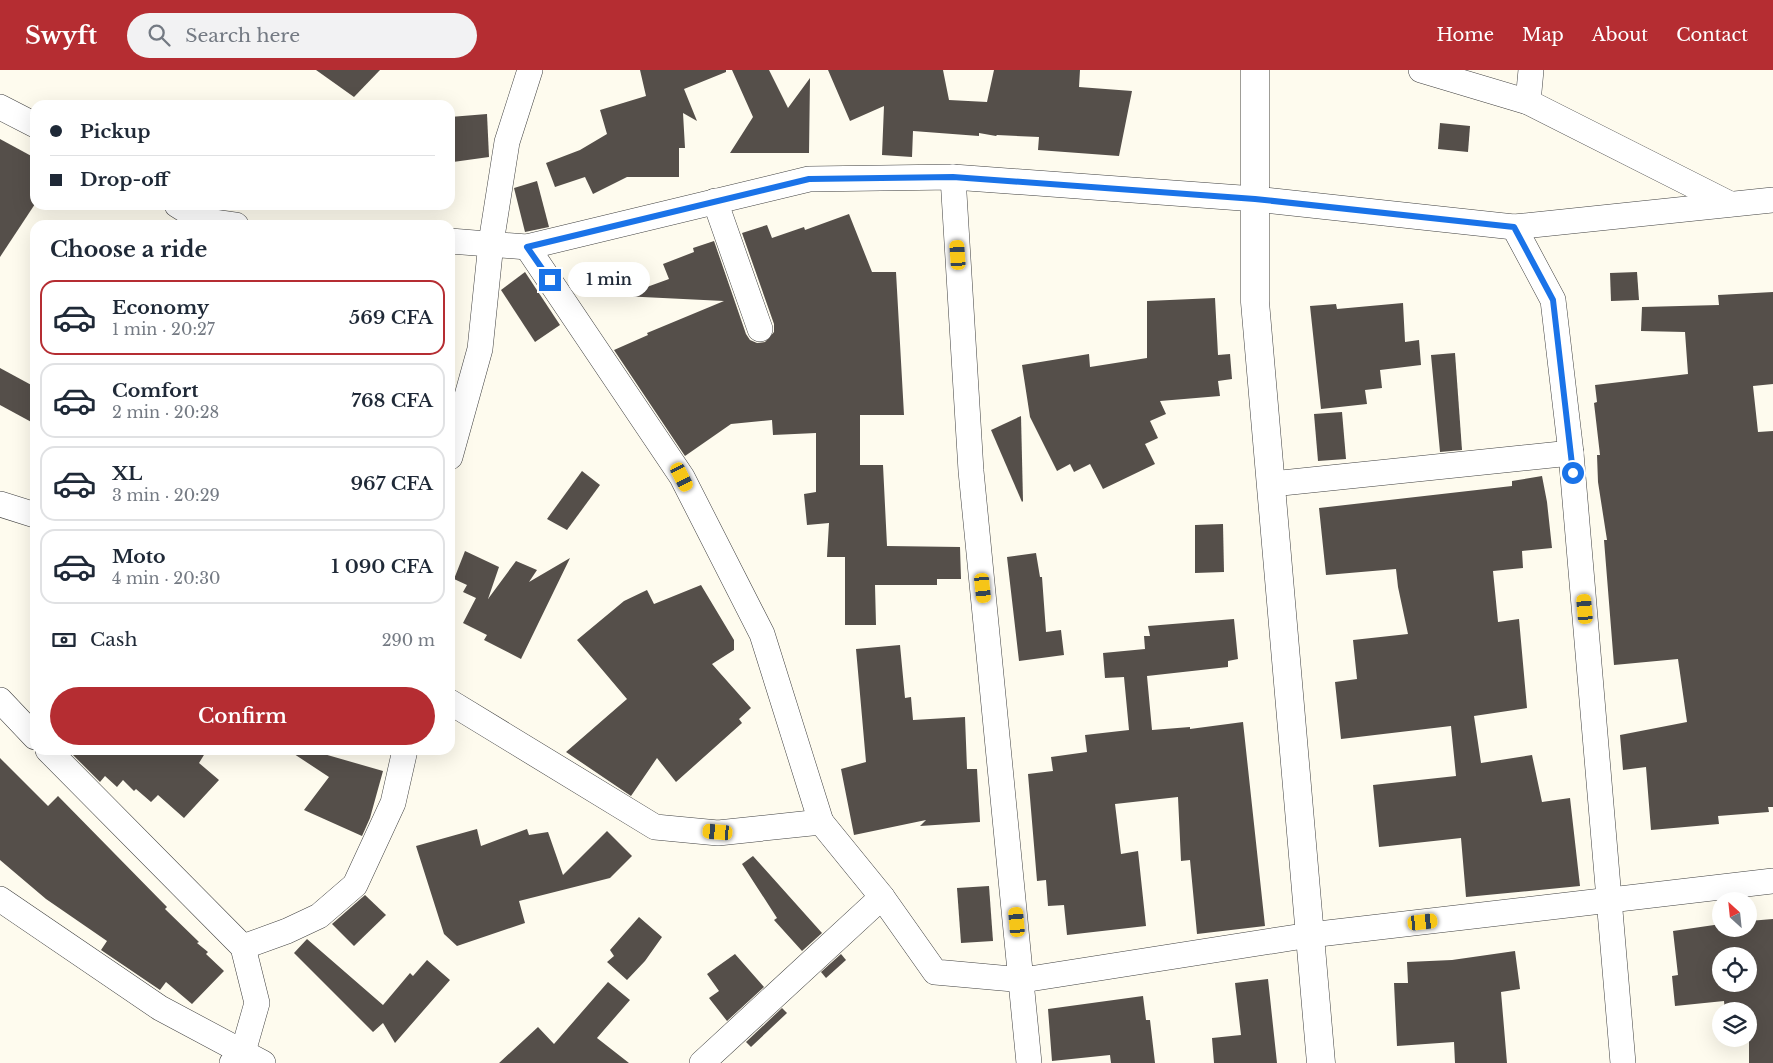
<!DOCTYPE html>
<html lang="en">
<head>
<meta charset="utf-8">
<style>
  :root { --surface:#fff; --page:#f2f2f3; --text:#1f2937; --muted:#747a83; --line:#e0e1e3; --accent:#b52d32 }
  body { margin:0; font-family:"Libre Baskerville",serif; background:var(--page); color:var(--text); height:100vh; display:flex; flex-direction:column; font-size:19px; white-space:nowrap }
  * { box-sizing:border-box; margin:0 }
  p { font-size:16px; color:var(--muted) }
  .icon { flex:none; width:28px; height:28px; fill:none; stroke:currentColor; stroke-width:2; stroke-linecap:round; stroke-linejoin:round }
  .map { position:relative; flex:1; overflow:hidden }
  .sheet { position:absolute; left:30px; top:150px; width:425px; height:535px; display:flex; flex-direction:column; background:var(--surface); border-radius:15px; box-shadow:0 5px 20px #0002 }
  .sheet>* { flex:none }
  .hud { position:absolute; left:30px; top:30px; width:425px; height:110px; border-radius:15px; box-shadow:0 5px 20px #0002; display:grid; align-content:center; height:110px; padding:0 20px; background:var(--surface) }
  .needle { width:32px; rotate:333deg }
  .buttons { position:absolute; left:1712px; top:822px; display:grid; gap:10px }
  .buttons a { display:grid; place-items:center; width:45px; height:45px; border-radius:50%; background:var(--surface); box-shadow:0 5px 20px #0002; font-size:25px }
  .end { position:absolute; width:22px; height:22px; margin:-11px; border:6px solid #1a73e8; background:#fff; box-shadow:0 0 0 2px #fff }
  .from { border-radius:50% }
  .bubble { position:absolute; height:35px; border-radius:18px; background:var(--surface); box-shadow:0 5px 20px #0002; font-size:16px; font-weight:600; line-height:35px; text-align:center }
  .car { position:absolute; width:15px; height:30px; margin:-15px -8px; border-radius:6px; box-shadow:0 0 4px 1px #0007; background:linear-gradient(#f5c518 24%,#345 0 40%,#f5c518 0 76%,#345 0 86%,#f5c518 0) }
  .hud b { display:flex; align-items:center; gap:18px; height:48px; font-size:19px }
  .hud b+b { border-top:1px solid var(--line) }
  .hud i { width:12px; height:12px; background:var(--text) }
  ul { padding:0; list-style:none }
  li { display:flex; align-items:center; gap:15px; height:75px; margin:0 10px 8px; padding:0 10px; border:2px solid var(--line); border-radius:15px }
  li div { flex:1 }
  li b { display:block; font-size:19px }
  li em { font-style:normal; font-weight:600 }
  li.on { border-color:var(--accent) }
  li>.icon { width:45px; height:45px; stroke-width:1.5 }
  h2 { padding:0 20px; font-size:22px; line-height:60px }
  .pay { display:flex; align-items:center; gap:12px; height:55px; padding:0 20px; font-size:19px }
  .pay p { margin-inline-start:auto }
  .button { display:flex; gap:10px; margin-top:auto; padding:10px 20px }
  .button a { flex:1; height:58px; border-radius:30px; background:var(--accent); color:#fff; font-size:20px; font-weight:600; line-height:58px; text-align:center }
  header { display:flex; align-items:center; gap:30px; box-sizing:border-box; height:70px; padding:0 25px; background:var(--accent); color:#fff }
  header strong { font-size:24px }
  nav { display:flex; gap:28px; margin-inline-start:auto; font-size:18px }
  .search { width:350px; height:45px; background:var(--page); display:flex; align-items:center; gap:12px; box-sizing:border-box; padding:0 18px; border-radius:28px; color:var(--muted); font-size:19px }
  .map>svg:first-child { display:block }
</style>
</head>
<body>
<header>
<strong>Swyft</strong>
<div class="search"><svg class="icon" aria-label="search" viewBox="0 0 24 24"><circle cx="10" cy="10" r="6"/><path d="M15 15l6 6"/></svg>Search here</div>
<nav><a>Home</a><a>Map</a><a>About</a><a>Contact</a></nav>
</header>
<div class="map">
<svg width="1773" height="993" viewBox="0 0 1773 993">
  <rect width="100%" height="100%" fill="#fefbee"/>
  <g fill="#554f4a" fill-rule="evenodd">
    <polygon points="316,0 380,0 354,27"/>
    <polygon points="640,0 726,0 726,2 684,19 697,51 683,43 685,78 679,78 679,107 627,107 593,124 585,107 555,117 546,93 580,80 607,64 600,40 646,26"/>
    <polygon points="732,0 769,0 788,38 810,8 809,83 730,83 753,47"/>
    <polygon points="828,0 943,0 949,30 987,32 994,0 1080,0 1079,17 1132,21 1119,86 1038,80 1039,67 997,65 996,66 979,63 979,66 913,61 912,87 882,85 884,36 850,51"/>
    <polygon points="487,44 489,87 453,92 450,47"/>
    <polygon points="1440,53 1470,56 1468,82 1438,79"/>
    <polygon points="0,69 35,88 35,134 0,187"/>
    <polygon points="537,111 549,157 525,162 514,118"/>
    <polygon points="849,144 872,202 896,202 904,345 860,345 860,395 883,395 887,476 960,477 961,509 937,509 937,515 875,515 876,555 845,555 845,487 827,487 829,453 807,455 804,424 816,422 816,363 773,365 772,350 731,354 685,386 614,280 648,265 647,263 724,231 622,226 669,209 663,194 694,182 693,178 714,171 746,264 750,270 757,273 765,272 774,262 774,254 742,163 767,155 772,168 804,157 805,160"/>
    <polygon points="525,202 560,255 535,272 501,220"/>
    <polygon points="1637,202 1639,230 1611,231 1610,203"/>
    <polygon points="1773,222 1773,314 1753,316 1758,362 1773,361 1773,737 1768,737 1769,742 1718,746 1719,754 1651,760 1646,697 1623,700 1620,665 1687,652 1678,589 1614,595 1604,470 1607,470 1598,412 1597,385 1600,385 1594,333 1597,332 1595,315 1688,304 1685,262 1641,261 1642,237 1719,235 1718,225"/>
    <polygon points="1215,228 1218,285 1230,284 1232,309 1218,311 1220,326 1160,331 1166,344 1150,351 1158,368 1145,374 1155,394 1103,419 1090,394 1074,402 1070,394 1057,401 1030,347 1022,295 1089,284 1090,297 1147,288 1147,231"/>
    <polygon points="1403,233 1405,272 1419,270 1421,295 1380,300 1382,318 1365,320 1367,334 1321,339 1310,236 1336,234 1337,239"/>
    <polygon points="1455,283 1462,380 1440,382 1431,285"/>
    <polygon points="0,298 35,317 35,354 0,335"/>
    <polygon points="1342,342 1346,389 1318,391 1314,344"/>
    <polygon points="1021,346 1023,431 1022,432 991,360"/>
    <polygon points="582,401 600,415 567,460 547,449"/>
    <polygon points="1542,406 1547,432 1552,478 1522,481 1523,498 1493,501 1498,552 1519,549 1527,638 1474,646 1481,693 1532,685 1542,732 1570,728 1580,816 1466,827 1461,768 1379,777 1373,715 1456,706 1451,656 1341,669 1335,612 1357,609 1353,570 1408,564 1398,517 1396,499 1326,505 1319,438 1512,416 1512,411"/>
    <polygon points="1223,454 1224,502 1195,503 1195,455"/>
    <polygon points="465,481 499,497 488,529 516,491 537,500 529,512 570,488 521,589 484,570 487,565 463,553 476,528 463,522 467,515 454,509"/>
    <polygon points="1036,483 1040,507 1042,507 1046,562 1061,560 1064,585 1019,591 1007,487"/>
    <polygon points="701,515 734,570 734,580 712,594 751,638 739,649 742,653 676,712 657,688 631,726 566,682 627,629 577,570 624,531 647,520 654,534"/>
    <polygon points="1234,549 1238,589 1228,591 1228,597 1147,606 1152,660 1190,657 1190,659 1243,652 1265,856 1197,864 1190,790 1181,791 1178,727 1115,734 1121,784 1138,781 1146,856 1067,865 1064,835 1048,836 1046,810 1037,811 1028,704 1053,701 1051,687 1087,682 1085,665 1129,660 1124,607 1105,608 1103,583 1145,579 1144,566 1150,566 1148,556"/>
    <polygon points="900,575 905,628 911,627 913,650 965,647 967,699 977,699 980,752 920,756 926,750 854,765 841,699 866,692 856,579"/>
    <polygon points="68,680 207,680 199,693 219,710 184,748 158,725 151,732 136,719 134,721 123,710 117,717 105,706 100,712"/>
    <polygon points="288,680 310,680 383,701 370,748 362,766 304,740 329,707"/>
    <polygon points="0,688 48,736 58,726 167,837 165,839 199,872 197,873 208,882 206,884 224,901 192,934 166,912 160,920 101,880 107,871 46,829 0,790"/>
    <polygon points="477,759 481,776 527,759 529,765 548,762 563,805 607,761 632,786 610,808 519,831 525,853 457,876 444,864 416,776"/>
    <polygon points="753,786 822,863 802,881 774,850 777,848 742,794"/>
    <polygon points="989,816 993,871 961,873 957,818"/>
    <polygon points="365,825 386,845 354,876 332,854"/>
    <polygon points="639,847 662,867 645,891 627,910 607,892 614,886 610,880"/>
    <path d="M1773,849V993H1749V941H1725L1724,931L1675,936L1672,906L1678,905L1673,861L1721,854V859H1749V851ZM1721,886H1749V914H1721Z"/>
    <polygon points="307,869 383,935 410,903 413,906 427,890 450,910 395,973 383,953 373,962 294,883"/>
    <polygon points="1515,881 1520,919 1501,922 1507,993 1455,993 1454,972 1397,976 1394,913 1408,913 1407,892 1452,890"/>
    <polygon points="735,884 764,917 727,951 709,928 719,921 707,904"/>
    <polygon points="841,884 846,890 826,908 821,902"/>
    <polygon points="1268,909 1277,993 1214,993 1212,968 1241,965 1235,913"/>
    <polygon points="608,912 630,930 597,968 629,993 499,993 538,957 554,974"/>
    <polygon points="1143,926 1146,950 1150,950 1155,993 1111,993 1110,985 1052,991 1048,939"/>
    <polygon points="782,938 787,943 751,977 746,972"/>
  </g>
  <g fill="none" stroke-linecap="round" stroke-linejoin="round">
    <g stroke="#404040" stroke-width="26">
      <g id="minor">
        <polyline points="1421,0 1528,32 1730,134"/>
        <polyline points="1528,32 1531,0"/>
        <polyline points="0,37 35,55"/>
        <polyline points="953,107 971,401 1029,993"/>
        <polyline points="715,131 760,259"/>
        <polyline points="177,135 201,150 236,155"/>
        <polyline points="1514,157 1553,230 1571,383 1623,993"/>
        <polyline points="450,171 527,177 809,109 953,107 1255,129 1514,157 1773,130"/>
        <polyline points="527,177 682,407 762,564 821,752"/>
        <polyline points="450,387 480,279 491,173 507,72 530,0"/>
        <polyline points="1272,414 1571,383"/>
        <polyline points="0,434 35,445"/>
        <polyline points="0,630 35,667"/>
        <polyline points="450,632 655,757 718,763 821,752 882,827 935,902 1023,910 1310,865 1773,811"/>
        <polyline points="48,680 243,877 257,933 243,982 232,993"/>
        <polyline points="0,829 160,938 263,993"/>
        <polyline points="243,877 287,861 319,846 355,815 393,733 405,680"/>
        <polyline points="702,993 882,827"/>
      </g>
    </g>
    <g stroke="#404040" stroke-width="29">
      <polyline id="tertiary" points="1255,0 1255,232 1321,993"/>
    </g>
    <use href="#minor" stroke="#fff" stroke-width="25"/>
    <use href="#tertiary" stroke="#fff" stroke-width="28"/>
  </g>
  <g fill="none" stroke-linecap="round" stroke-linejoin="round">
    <polyline stroke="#1a73e8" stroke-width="6" points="550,210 527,177 809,109 953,107 1255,129 1514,157 1553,230 1573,403"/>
  </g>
</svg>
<div class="buttons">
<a><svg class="needle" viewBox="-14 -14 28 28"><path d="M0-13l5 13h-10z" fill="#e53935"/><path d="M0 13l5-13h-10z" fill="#747a83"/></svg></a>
<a><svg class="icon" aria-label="locate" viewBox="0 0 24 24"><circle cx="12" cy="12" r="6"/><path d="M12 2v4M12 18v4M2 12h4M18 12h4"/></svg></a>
<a><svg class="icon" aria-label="layers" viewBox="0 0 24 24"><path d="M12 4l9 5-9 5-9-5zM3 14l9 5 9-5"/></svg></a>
</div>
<i class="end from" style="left:1573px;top:403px"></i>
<i class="end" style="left:550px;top:210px"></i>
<div class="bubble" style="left:568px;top:192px;width:82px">1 min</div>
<i class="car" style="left:958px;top:185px;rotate:356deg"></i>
<i class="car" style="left:682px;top:407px;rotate:153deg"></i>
<i class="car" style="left:983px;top:518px;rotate:174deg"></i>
<i class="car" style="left:1585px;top:539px;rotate:355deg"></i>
<i class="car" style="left:718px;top:762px;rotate:275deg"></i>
<i class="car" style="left:1017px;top:852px;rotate:355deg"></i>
<i class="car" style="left:1423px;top:852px;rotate:84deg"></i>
<div class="hud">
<b><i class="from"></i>Pickup</b>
<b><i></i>Drop-off</b>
</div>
<section class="sheet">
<h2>Choose a ride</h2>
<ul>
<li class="on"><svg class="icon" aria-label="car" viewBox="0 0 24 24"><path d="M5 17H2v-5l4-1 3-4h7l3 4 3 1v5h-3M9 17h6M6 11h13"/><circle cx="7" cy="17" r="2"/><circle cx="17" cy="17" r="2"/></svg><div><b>Economy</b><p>1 min · 20:27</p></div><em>569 CFA</em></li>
<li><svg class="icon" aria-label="car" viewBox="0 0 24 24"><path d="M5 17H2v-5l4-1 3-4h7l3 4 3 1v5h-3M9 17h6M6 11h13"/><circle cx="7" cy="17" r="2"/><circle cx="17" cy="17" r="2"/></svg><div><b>Comfort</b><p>2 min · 20:28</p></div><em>768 CFA</em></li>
<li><svg class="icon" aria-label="car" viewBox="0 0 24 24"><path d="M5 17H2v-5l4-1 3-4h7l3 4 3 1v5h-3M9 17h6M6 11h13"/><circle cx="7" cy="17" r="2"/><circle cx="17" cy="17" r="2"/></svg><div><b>XL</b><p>3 min · 20:29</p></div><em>967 CFA</em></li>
<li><svg class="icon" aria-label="car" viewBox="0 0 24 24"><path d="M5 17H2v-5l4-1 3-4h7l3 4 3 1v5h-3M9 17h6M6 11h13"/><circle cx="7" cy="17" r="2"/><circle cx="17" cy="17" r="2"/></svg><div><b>Moto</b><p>4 min · 20:30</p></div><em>1 090 CFA</em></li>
</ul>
<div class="pay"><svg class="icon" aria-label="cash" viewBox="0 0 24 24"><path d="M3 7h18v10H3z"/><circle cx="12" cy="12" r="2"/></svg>Cash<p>290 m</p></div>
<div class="button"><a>Confirm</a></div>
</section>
</div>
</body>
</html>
